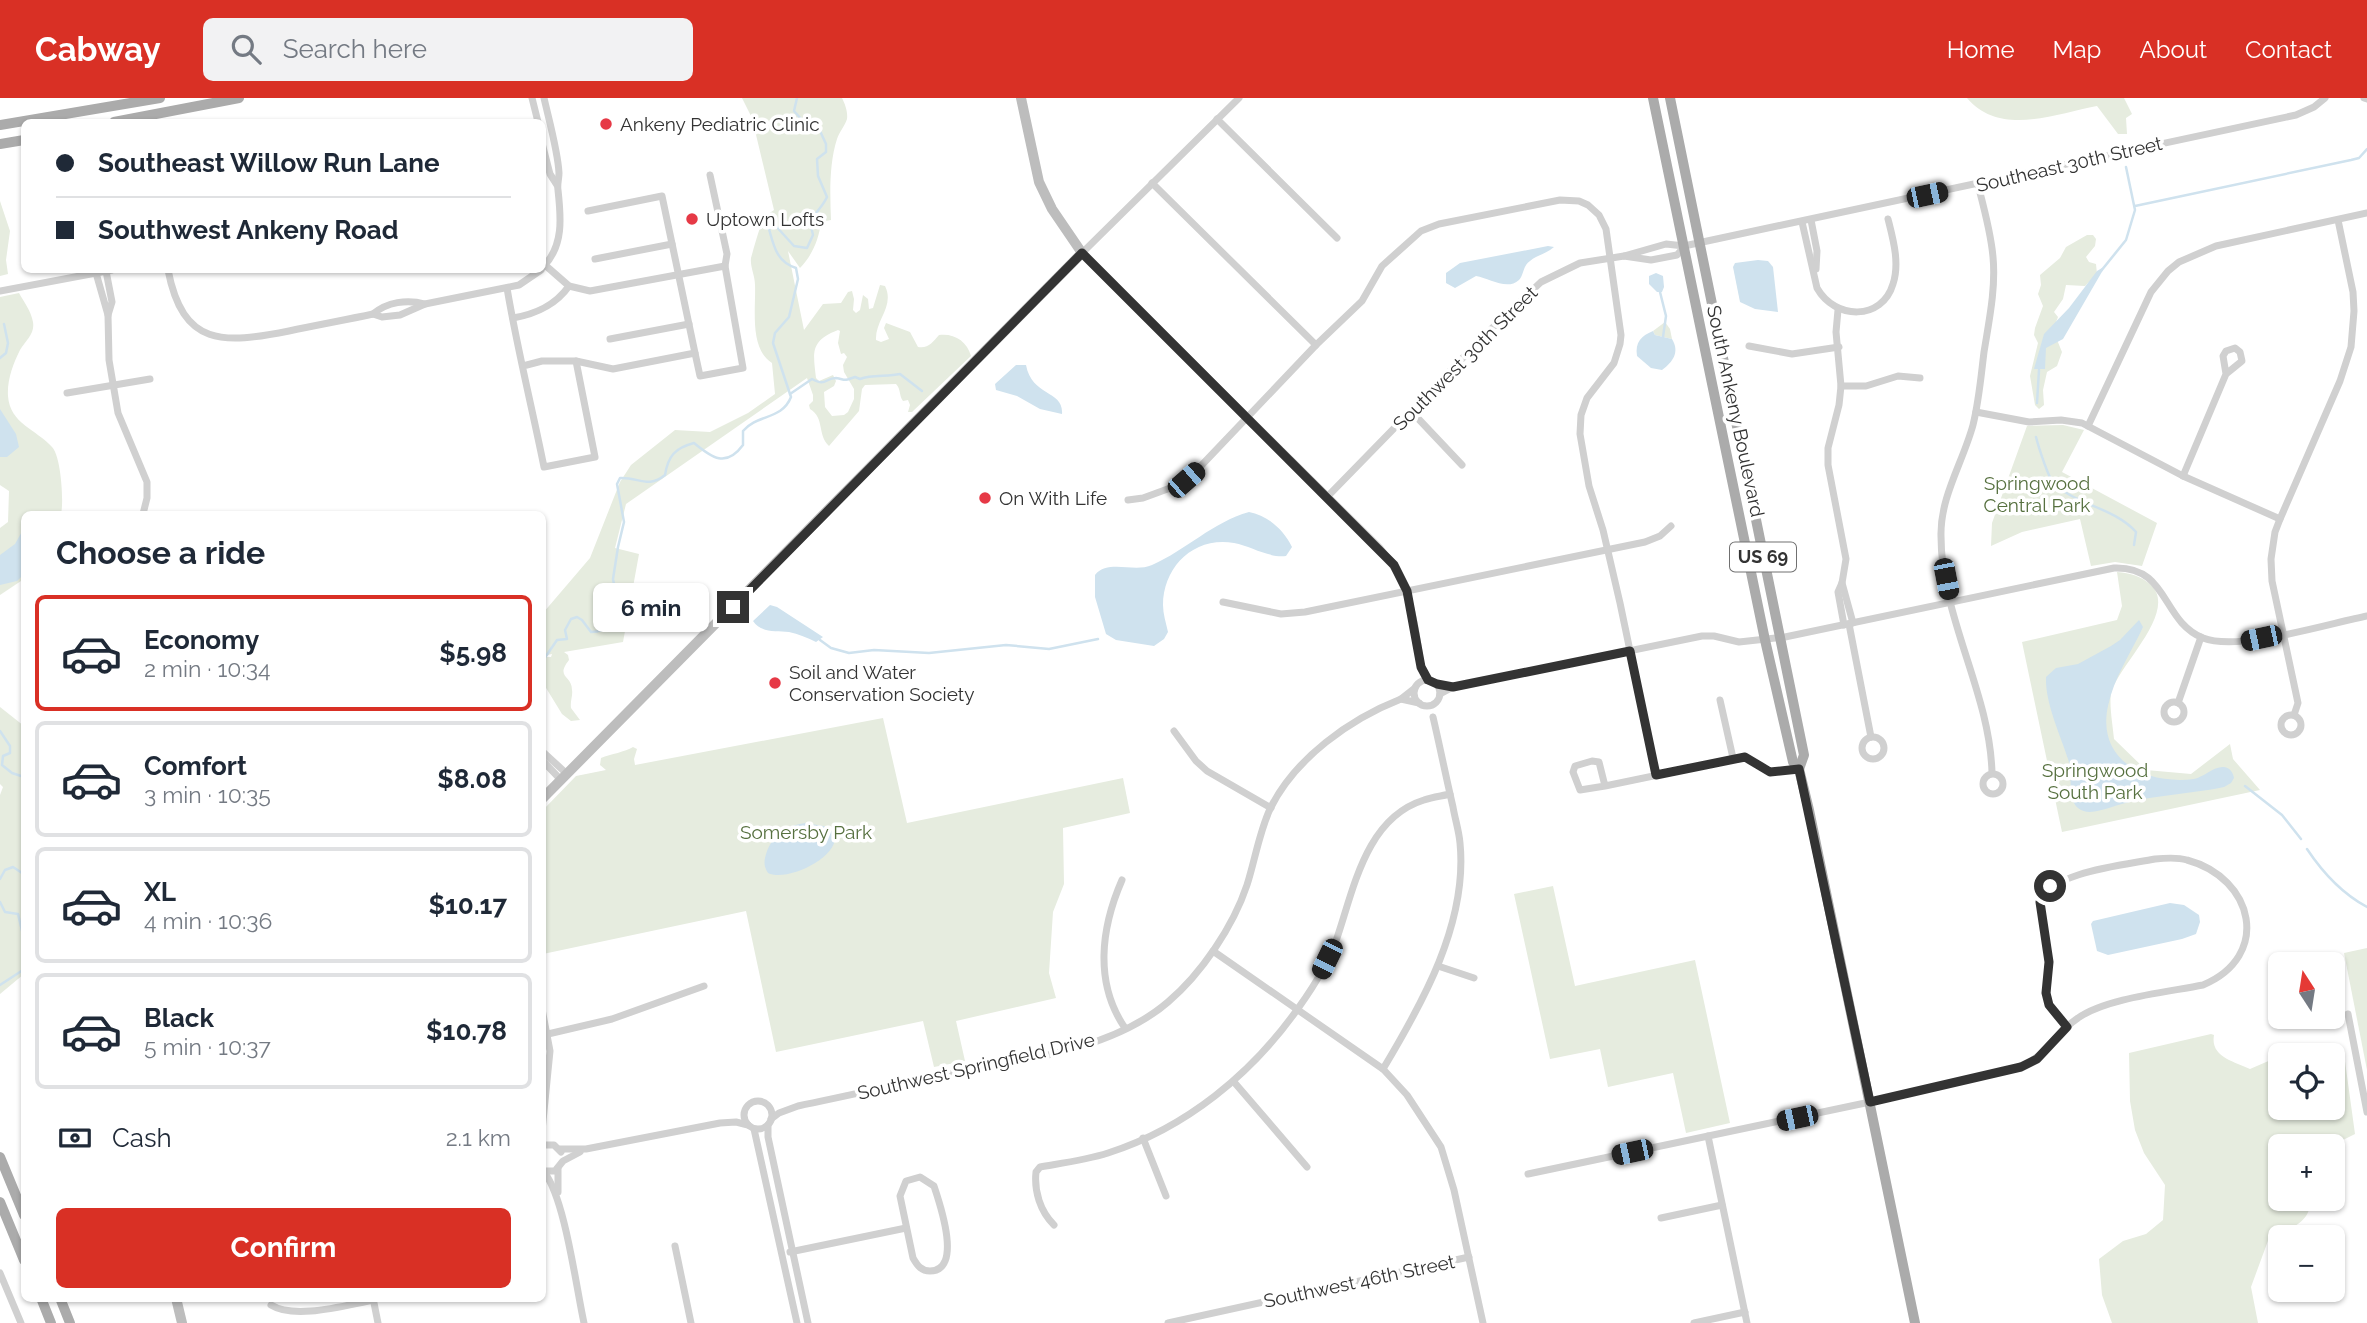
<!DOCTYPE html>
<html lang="en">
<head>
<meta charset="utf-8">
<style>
  :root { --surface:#fff; --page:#f2f2f3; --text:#1f2937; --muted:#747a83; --line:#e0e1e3; --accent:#d93025 }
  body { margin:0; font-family:Raleway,sans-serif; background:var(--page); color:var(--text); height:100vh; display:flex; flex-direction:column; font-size:26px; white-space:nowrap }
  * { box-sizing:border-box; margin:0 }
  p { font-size:23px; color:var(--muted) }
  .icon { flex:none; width:38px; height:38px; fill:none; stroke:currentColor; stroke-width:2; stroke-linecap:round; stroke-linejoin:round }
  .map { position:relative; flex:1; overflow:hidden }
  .drawer { position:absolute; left:21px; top:413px; width:525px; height:791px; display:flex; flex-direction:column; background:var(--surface); border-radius:10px; box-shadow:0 2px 5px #0004 }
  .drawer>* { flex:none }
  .guide { position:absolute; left:21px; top:21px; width:525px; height:154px; border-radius:10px; box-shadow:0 2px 5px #0004; display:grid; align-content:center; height:154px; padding:0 35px; background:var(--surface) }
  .needle { width:46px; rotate:348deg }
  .tools { position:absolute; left:2268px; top:854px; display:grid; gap:14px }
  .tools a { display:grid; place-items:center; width:77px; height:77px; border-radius:10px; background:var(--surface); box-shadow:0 2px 5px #0004; font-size:35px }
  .end { position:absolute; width:32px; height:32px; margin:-16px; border:9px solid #333; background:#fff; box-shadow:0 0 0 4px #fff }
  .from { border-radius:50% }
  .bubble { position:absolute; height:49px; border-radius:10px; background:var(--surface); box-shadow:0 2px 5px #0004; font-size:23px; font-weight:700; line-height:49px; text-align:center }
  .car { position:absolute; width:21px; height:42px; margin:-21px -10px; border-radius:9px; box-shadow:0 0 5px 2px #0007; background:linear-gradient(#222 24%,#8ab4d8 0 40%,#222 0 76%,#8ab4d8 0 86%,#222 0) }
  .guide b { display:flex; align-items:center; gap:24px; height:66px; font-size:26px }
  .guide b+b { border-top:2px solid var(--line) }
  .guide i { width:18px; height:18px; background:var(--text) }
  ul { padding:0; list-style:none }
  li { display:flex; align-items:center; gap:21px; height:116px; margin:0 14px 10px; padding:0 21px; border:4px solid var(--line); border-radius:10px }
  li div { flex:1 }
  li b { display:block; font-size:26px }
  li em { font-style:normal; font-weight:700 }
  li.current { border-color:var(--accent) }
  li>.icon { width:63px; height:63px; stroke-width:1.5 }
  h2 { padding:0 35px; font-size:32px; line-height:84px }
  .pay { display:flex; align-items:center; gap:18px; height:77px; padding:0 35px; font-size:26px }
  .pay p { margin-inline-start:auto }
  .cta { display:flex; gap:14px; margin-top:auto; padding:14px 35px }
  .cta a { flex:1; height:80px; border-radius:10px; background:var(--accent); color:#fff; font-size:28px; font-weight:700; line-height:80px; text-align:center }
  header { display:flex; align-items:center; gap:42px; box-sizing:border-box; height:98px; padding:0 35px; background:var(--accent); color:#fff }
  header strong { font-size:33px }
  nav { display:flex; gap:38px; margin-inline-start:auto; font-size:24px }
  .search { width:490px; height:63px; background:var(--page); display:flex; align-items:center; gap:18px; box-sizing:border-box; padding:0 24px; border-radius:10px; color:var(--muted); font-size:26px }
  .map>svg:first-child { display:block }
</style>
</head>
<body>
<header>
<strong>Cabway</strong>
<div class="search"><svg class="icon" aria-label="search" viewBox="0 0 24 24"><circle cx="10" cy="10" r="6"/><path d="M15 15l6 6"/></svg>Search here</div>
<nav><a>Home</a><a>Map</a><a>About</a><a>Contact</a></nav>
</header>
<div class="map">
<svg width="2367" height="1225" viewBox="0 0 2367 1225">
  <rect width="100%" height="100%" fill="#fff"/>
  <g fill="#e6ecdf" fill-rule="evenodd">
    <path d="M742,0H842C845,6 848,14 847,21C845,28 839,34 837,41C829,66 830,96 831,122L821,124C819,141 812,158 800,170L788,153L804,232L823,206L841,205L848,194L852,193L854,201L853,212L856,215L860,212L863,197L868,201L869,211L873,210L880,187L885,188C895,208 875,222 876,242L881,244L889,241L884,230L886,225L910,234L918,249C928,251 933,244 939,237C954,235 967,243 971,258L912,314H908L910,307L908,302L903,303C899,298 901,291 896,286L865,287L862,291L859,313L829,348C817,337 825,320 810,311L809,307L813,303V297L807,280L626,406L615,450L639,456L623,544L564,554L568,557L569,562C555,580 572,577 572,592C573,598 570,603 571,610L580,622L571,623L562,616L543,585V559H551L552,556L543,558V515L590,460L620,384L631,367L675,332L710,334L748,315L775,296L772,265C749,251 756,210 755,187C755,177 750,169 751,160C753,153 761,122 766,118C768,115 772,114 774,112L752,20ZM838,232L840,233L838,245L841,256L844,255L847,259L843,267L844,274L854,291V301L848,314L844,317L832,318L825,309L824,294L834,288L836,283L833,277L819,283L816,280C813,254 810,243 838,232Z"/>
    <path d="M1967,0H2124L2132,16L2126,20L2127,36H2118L2097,8C2055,16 2000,39 1967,0Z"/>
    <polygon points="0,103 10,133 6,162 8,176 0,178"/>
    <polygon points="2087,137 2093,137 2096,141 2095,148 2086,159 2089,164 2096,166 2097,176 2085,188 2066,187 2063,201 2054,214 2058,219 2053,232 2062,254 2057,268 2047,274 2043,292 2044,307 2039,311 2035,307 2030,278 2038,245 2034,237 2035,230 2043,208 2038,196 2041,187 2040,177 2060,160 2066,149"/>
    <path d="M19,195C24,204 31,213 33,224C35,236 26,242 20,252C13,266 7,282 8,298C10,326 36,331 52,349C61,358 64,404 61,416H24V481L0,497V430L8,424L9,393L0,387V199Z"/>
    <polygon points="1665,224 1670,231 1672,241 1655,237 1653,233"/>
    <polygon points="2063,327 2084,332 2062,374 2157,425 2142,468 2115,464 2091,468 2080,421 2022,434 1991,448 1992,425 2027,328"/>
    <path d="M2117,474C2130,475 2141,478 2151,487C2178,513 2121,565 2112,592C2108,602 2113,628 2114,641L2146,672L2191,676L2230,646L2233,661L2260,692L2062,734L2022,544L2117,522L2122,508Z"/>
    <polygon points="0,609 24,628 24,876 0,896 0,697 3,689 0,686"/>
    <path d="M883,620L907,725L1123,680L1130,715L1063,730L1064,786L1053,814L1049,875L1056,900L956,923L965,963L934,969L923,923L776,954L746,813L543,856V712L576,678L606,672L600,667L601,660C611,656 625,654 633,649L637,651L634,661L635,667Z"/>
    <polygon points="1553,788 1575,888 1695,862 1730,1025 1686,1035 1673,975 1608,989 1600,951 1550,961 1514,796"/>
    <polygon points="2367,850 2367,972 2344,855"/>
    <path d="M2211,936L2214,937C2210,959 2234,963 2250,971L2280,958V1010H2333V957H2281L2293,952L2344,956L2355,1036L2331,1048H2280V1101H2310C2312,1126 2288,1131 2269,1140L2251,1189L2258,1225H2112L2102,1197L2099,1161L2123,1143L2146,1136L2163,1122L2165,1087L2144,1055L2135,1032L2130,1003L2129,955Z"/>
  </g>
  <g fill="#cfe2ee">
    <path d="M1548,148L1554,149C1546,156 1537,157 1530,163C1523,167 1524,177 1519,182C1507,193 1489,180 1476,178L1455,190L1446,185V175L1460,165Z"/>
    <polygon points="1758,162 1768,163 1773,169 1778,214 1755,211 1740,204 1733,169 1735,165"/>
    <polygon points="2102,170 2103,172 2063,241 2046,250 2045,271 2034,271 2044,236 2069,210 2097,173"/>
    <polygon points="1656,175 1663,178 1664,189 1662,194 1657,194 1649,186 1649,178"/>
    <path d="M1653,233L1655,237L1672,241C1680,254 1673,264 1662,272L1651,270L1637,258C1635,244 1641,238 1653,233Z"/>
    <path d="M1016,267H1026C1032,299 1064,292 1062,316L1040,311L1017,298L996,292L995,286Z"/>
    <polygon points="0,311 16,336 19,349 7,359 0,359"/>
    <path d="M1249,414C1266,417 1283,430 1292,449L1286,458C1268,460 1251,448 1234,445C1194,438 1163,469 1163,507C1163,516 1166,525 1168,534L1164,541L1154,548L1116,542L1106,536L1095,499V477C1108,461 1134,475 1152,467C1186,452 1213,424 1249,414Z"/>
    <polygon points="24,430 24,476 17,483 0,487 0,457 15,446"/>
    <path d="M770,507L777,509L823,539L816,544C808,540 798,536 789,534C776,533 761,535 753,523Z"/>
    <path d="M2139,522L2143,529C2131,555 2114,579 2108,608C2096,663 2147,687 2194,681C2204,679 2214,668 2224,669C2230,670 2233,674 2234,680L2231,685L2224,689C2186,697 2145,697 2109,710C2099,713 2086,717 2078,710C2067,701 2073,675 2068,661C2060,636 2045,605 2046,579L2056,570L2078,566L2111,548L2120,542Z"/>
    <path d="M806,725L829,729L835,739C836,761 786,784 768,775C763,767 764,762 767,753C775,734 786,728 806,725Z"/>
    <polygon points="2170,805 2184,807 2199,817 2200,824 2196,836 2182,841 2108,857 2097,853 2091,826 2093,823"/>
  </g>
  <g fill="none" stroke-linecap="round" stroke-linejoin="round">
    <g stroke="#cfe2ee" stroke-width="2.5">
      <polyline points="2135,108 2351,62 2359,60 2367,51"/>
      <polyline points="2101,173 2126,142 2135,112 2126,69"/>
      <polyline points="1660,194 1666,218 1663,239"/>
      <polyline points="0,260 6,255 8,245 4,226"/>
      <path d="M790,296L812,281C826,289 825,280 836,280C845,281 842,284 855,279L860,281C872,276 887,279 900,276L922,293"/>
      <polyline points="2037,305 2039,272"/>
      <path d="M2036,339C2038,347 2048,379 2053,384C2072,406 2114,409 2136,434L2134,447"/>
      <polyline points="820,542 831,550 849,555 874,552 929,555 1006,547 1049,551 1098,541"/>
      <path d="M542,564L557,542L567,541L565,532L571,521L577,519L582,522L591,534C611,534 611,523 612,507L624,496V490L614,486L613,481L618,449L624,424L617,386L620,380C639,379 648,391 665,377C668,358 675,350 694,345C712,360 726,370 743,347V333C757,316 782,322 791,299L773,245L775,235L789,219L798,181L796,170C777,164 774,149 769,131L774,126L794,148L807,150L813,137C807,117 819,116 827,99L818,78L817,61L826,54V46L815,22H802L794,13L797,0"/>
      <polyline points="0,633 10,648 10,655 3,658 2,667 12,675 24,679"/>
      <polyline points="2245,688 2282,717 2301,741"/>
      <path d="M2307,751C2323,775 2341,795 2367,809"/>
      <polyline points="0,781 5,772 13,769 22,775 24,772"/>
      <polyline points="0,804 5,814 18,816 23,837 23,872 0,887"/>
    </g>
    <g stroke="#d0d0d0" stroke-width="7">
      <polyline points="532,0 538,24"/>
      <path d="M1239,0L1082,155L1380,450C1411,486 1415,524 1421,569"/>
      <polyline points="2364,0 2367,1"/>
      <polyline points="1217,21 1337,140"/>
      <polyline points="542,45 550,76 557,87"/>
      <polyline points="710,77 727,156 725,168"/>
      <polyline points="1152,85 1316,247"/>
      <path d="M1978,87C1984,110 1991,135 1993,159C1996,190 1989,223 1984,254C1981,278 1979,303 1973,327C1963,364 1940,399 1941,438C1941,520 1990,594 1992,675"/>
      <polyline points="588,113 662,98 695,255"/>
      <polyline points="1811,122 1817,153 1816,171"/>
      <path d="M1802,124L1817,190C1835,222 1882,223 1893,186C1900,165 1893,141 1888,121"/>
      <polyline points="1624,158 1666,146 1684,148 2296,17 2314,9 2325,0"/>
      <polyline points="595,161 672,146"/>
      <polyline points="545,167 569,188 590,193 725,168 743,270 700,278 695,255 613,271 576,263"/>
      <path d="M543,169C564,148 561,119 558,92C557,86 559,81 559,75C558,54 549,22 544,0"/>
      <path d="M168,172C183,249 223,246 289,233C317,227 345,222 373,216L382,219L400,217L425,206L519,187L541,172"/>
      <polyline points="106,173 112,204 108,217 109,262 118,315 147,384 147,400 143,416"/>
      <polyline points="96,175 108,217"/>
      <path d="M507,190C517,250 532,309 544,369L595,359L576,263H542L523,268"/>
      <polyline points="0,193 112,172"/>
      <polyline points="1838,212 1836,234 1841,288 1839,307 1828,350 1828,367 1846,461 1842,485 1838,494 1844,527"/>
      <path d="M373,216C387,204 407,201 425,206"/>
      <path d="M513,220C535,216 555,208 569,188"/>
      <polyline points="610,241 689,226"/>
      <polyline points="1749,248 1792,256 1839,249"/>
      <polyline points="1841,288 1866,288 1898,278 1920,280"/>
      <polyline points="67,295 150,281"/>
      <polyline points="1411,313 1462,367"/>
      <polyline points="1976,314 2029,324 2061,322 2082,325 2183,378 2280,421"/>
      <polyline points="2088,328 2151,194 2168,173 2179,164 2216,148 2367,115"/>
      <polyline points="2183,378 2226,276 2242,263 2240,254 2235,250 2226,253 2223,258 2226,276"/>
      <polyline points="1327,399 1489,233 1541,184 1580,165 1624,158 1651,162 1677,157 1684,149"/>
      <polyline points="1128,402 1143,400 1173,389 1198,371 1316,247 1362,203 1382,168 1421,133 1439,126 1560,102 1579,103 1588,107 1599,117 1606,131 1621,237 1620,246 1614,265 1587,300 1581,317 1580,336 1589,388 1603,432 1620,505 1656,677"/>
      <polyline points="1842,485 1853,525"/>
      <polyline points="1223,504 1281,516 1305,514 1645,444 1660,438 1671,428"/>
      <polyline points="1849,526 1871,639"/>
      <circle cx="1427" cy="595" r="13"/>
      <polyline points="1437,586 1453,589 1440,596"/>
      <path d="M1453,589L1702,538H1714L1739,544L1785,539L2114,470C2169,468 2161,523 2203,540C2238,554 2327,526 2367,518"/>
      <polyline points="1415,590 1401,601 1419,605"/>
      <polyline points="1720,602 1733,660"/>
      <circle cx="2174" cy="614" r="10"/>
      <polyline points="2178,605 2201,539"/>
      <polyline points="2294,617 2298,605 2272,483 2271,461 2275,434 2280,421 2340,283 2351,249 2354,213 2353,194 2338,122"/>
      <circle cx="2291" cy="627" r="10"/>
      <polyline points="1174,633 1196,663 1207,673 1271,710"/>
      <circle cx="1873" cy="650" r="11"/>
      <polyline points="542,653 567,676"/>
      <polyline points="542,662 561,682"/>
      <circle cx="1993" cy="686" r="10"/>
      <polyline points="1605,688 1580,692 1573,674 1575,668 1592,663 1599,664 1605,688 1745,659 1770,674 1799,671"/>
      <path d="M1122,782C1101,830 1094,885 1125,930"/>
      <polyline points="1213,853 1383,971 1407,997 1441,1049 1454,1092 1483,1225"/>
      <polyline points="1438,868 1474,880"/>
      <polyline points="542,911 550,953 542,1033"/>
      <polyline points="2348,916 2367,1014"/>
      <polyline points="548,936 612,921 704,888"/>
      <path d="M1383,971C1422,906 1468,825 1460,745C1459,733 1455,721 1453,709C1446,679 1440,649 1433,619"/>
      <polyline points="1234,984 1307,1069"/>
      <circle cx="758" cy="1017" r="14"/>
      <path d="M771,1021L779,1015L798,1008C847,998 895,987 943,977C1016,963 1110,954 1168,904C1201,876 1233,829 1247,787C1255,762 1259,735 1270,711C1295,660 1350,621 1401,601"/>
      <polyline points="768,1027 768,1039 808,1225"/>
      <polyline points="754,1031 797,1225"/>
      <polyline points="1708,1038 1747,1225"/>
      <polyline points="1143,1040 1166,1098"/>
      <polyline points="542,1047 554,1047 561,1054"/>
      <polyline points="560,1051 586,1051 720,1025 736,1024 748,1027"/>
      <polyline points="543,1073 555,1073 563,1063 580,1054"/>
      <path d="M544,1074C565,1100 576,1189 584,1225"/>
      <path d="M1528,1076L1870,1004L2021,969C2048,956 2055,935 2078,920C2106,900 2168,894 2203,887C2272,858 2254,780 2187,762C2177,759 2165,760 2155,761C2125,767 2050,774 2040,804L2049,864L2047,895L2049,907L2067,929"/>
      <path d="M920,1079L934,1088C940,1106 963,1173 930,1173C921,1173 917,1167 913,1160L900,1098L906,1083Z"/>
      <polyline points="558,1094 558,1070"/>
      <polyline points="1661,1120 1722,1107"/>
      <path d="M1054,1127C1040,1113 1034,1093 1036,1074L1040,1069C1063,1065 1086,1062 1108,1055C1186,1030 1252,976 1299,909C1314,888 1329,864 1337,840C1354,790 1366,720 1424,702C1432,699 1442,698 1450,696"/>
      <polyline points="675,1148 691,1225"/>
      <polyline points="790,1154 906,1130"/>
      <polyline points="0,1175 21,1225"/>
      <polyline points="373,1200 378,1225"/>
      <path d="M271,1207C295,1222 346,1207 374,1202"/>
      <polyline points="1168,1225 1469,1159"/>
      <polyline points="1694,1225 1745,1214"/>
    </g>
    <g stroke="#bdbdbd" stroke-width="10">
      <polyline points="542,701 1082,155 1052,111 1039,84 1021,0"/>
      <polyline points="176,1200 182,1225"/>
    </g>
    <g stroke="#ababab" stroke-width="10">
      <polyline points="1653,0 1765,542 1793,664 1799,671 1809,712 1915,1225"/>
      <polyline points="1670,0 1804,657 1799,671"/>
      <polyline points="114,24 239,0"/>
      <polyline points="0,27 160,0"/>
      <polyline points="0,46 24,42"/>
      <polyline points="0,1059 24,1117"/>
      <polyline points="0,1104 24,1162"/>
      <polyline points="41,1200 51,1225"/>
      <polyline points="60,1200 70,1225"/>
    </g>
  </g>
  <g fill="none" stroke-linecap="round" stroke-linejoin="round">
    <polyline stroke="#333" stroke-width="9" points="733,509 1082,155 1394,467 1407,493 1421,569 1428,582 1437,586 1453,589 1630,553 1656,677 1745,659 1770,674 1799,671 1870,1004 2021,969 2037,961 2067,929 2049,907 2046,895 2049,864 2040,804 2043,796 2050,788"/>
  </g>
  <g fill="#e63946" stroke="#fff" stroke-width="2.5">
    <circle cx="606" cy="26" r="7"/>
    <circle cx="692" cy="121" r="7"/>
    <circle cx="985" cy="400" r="7"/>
    <circle cx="775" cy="585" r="7"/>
  </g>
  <g text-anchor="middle" stroke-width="7" stroke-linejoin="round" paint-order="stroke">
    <rect fill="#fff" stroke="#707070" stroke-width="2" x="1730" y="444.5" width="66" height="29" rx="5"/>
    <g font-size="18" font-weight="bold" fill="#333">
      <text x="1763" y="465">US 69</text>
    </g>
    <g font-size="19" fill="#333" stroke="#fff" text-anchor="start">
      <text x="620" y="33">Ankeny Pediatric Clinic</text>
      <text x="706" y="128">Uptown Lofts</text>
      <text x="999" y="407">On With Life</text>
      <text x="789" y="581">Soil and Water<tspan x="789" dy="22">Conservation Society</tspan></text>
    </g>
    <g font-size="19" fill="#333" stroke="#fff">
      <text transform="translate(2069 66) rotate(-13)" y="7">Southeast 30th Street</text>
      <text transform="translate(1465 260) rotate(-45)" y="7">Southwest 30th Street</text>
      <text transform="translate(1736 313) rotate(78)" y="7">South Ankeny Boulevard</text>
      <text transform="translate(976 968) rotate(-13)" y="7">Southwest Springfield Drive</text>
      <text transform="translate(1359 1183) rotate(-12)" y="7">Southwest 46th Street</text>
    </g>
    <g font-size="19" fill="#56703f" stroke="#fff">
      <text x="2037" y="392">Springwood<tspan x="2037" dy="22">Central Park</tspan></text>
      <text x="2095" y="679">Springwood<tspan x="2095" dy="22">South Park</tspan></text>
      <text x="806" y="741">Somersby Park</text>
    </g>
  </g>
</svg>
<div class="tools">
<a><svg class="needle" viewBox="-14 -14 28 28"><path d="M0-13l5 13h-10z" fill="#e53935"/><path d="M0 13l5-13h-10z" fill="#747a83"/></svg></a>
<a><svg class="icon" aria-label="locate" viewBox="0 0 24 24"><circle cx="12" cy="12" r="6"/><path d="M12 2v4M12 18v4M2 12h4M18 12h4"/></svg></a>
<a>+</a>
<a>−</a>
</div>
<i class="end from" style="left:2050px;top:788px"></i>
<i class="end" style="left:733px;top:509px"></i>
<div class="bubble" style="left:593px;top:485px;width:116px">6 min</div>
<i class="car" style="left:1927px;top:97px;rotate:78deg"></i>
<i class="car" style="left:1186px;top:382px;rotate:49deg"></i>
<i class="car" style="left:1946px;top:481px;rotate:169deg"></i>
<i class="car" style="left:2261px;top:540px;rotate:258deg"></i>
<i class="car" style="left:1327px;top:861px;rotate:206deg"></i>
<i class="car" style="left:1797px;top:1020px;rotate:258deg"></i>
<i class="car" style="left:1632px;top:1054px;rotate:258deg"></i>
<div class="guide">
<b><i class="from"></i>Southeast Willow Run Lane</b>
<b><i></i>Southwest Ankeny Road</b>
</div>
<section class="drawer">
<h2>Choose a ride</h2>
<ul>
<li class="current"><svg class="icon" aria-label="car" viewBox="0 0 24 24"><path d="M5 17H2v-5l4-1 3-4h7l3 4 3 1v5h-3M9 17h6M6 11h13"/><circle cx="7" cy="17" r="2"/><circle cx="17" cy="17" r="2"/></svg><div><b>Economy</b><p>2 min · 10:34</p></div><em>$5.98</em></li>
<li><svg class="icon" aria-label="car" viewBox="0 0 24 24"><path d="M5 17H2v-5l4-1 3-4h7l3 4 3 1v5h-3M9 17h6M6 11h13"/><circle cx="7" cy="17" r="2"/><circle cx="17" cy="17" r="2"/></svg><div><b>Comfort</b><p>3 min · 10:35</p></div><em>$8.08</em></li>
<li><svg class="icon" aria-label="car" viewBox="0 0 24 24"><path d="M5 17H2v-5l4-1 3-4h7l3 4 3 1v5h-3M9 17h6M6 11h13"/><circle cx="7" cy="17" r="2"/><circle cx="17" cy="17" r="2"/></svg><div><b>XL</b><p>4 min · 10:36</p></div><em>$10.17</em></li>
<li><svg class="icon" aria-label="car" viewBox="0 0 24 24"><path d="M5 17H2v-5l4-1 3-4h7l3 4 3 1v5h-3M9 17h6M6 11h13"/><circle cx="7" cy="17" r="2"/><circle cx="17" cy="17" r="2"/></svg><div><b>Black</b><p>5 min · 10:37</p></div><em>$10.78</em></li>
</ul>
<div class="pay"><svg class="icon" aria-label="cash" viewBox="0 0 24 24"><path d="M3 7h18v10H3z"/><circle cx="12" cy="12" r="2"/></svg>Cash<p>2.1 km</p></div>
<div class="cta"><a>Confirm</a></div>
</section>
</div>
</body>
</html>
